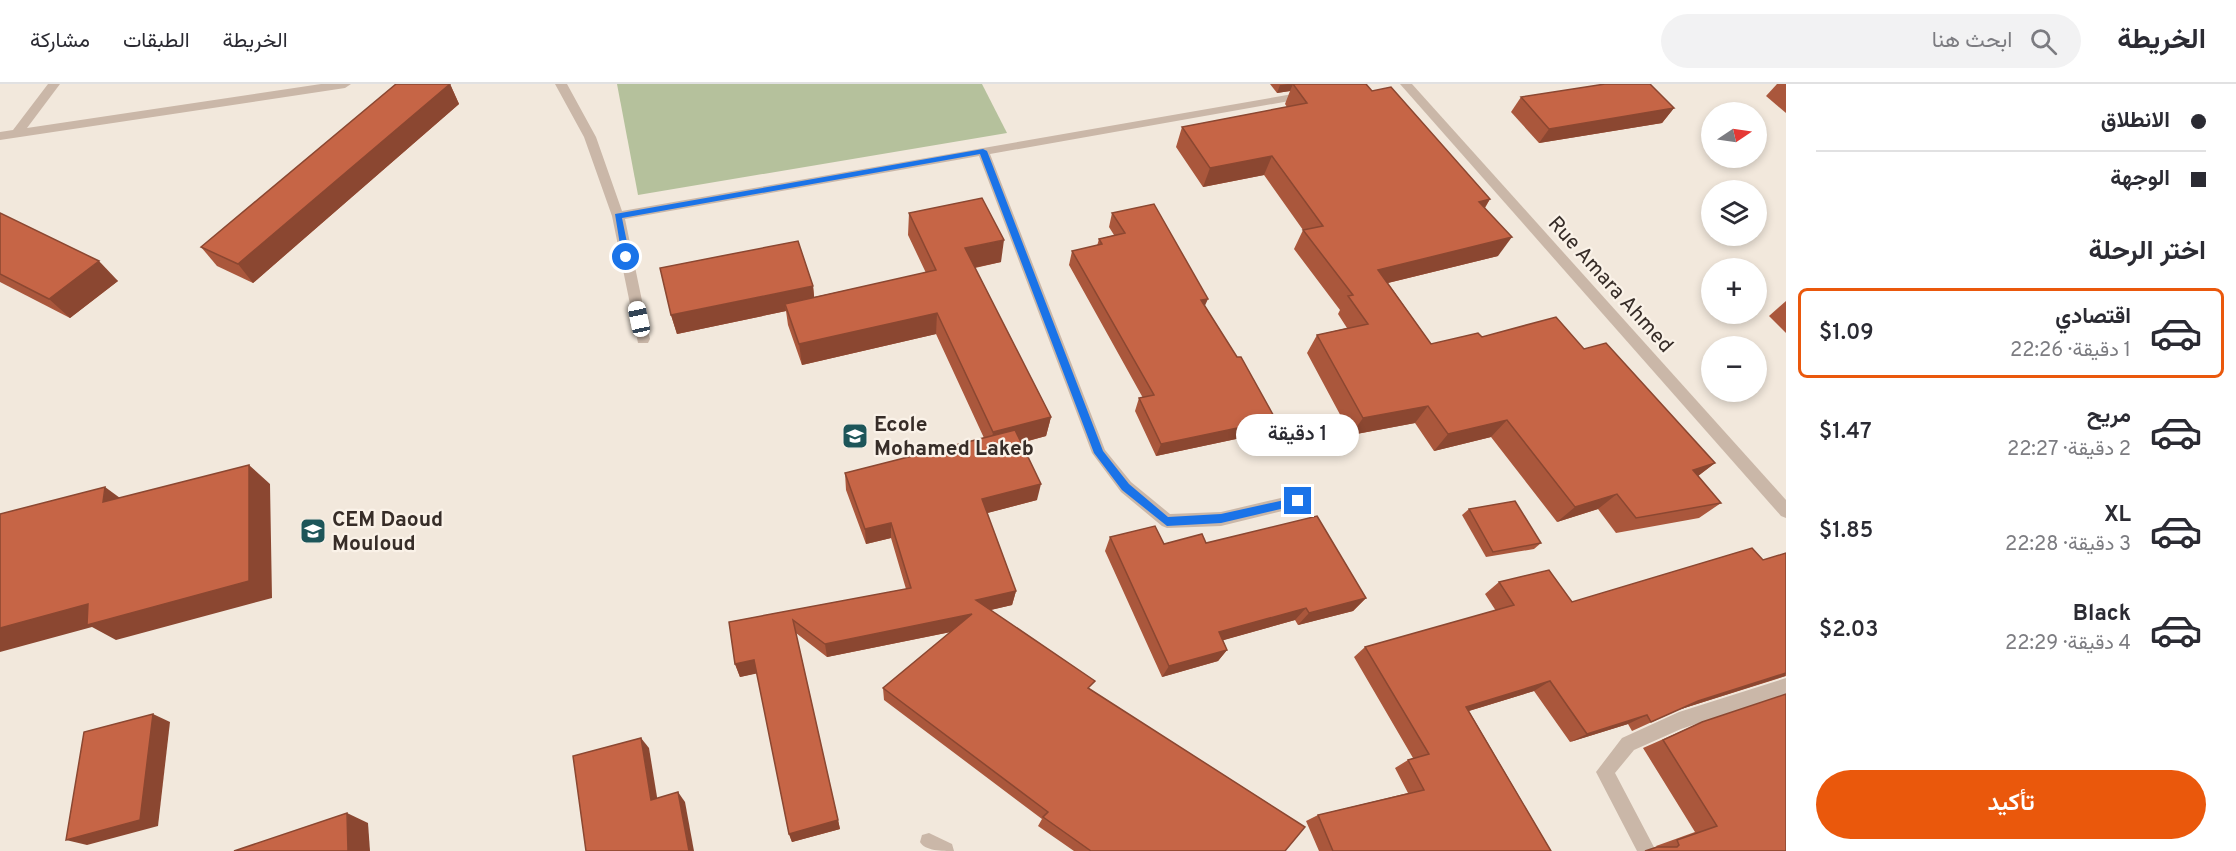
<!DOCTYPE html>
<html lang="ar">
<head>
<meta charset="utf-8">
<style>
  :root { --surface:#fff; --page:#f2f2f3; --text:#2b2b33; --muted:#7c7c81; --line:#e1e1e2; --accent:#ea580c }
  body { margin:0; font-family:Overpass,Vazirmatn,sans-serif; background:var(--page); color:var(--text); direction:rtl; height:100vh; display:flex; flex-direction:column; font-size:22px; white-space:nowrap }
  * { box-sizing:border-box; margin:0 }
  p { font-size:20px; color:var(--muted) }
  .icon { flex:none; width:33px; height:33px; fill:none; stroke:currentColor; stroke-width:2; stroke-linecap:round; stroke-linejoin:round }
  .map { position:relative; flex:1; overflow:hidden; direction:ltr }
  .sheet { display:flex; flex-direction:column; background:var(--surface); width:450px }
  .sheet>* { flex:none }
  .banner { display:grid; align-content:center; height:132px; padding:0 30px; background:var(--surface) }
  .needle { width:39px; rotate:77deg }
  .fabs { position:absolute; left:1701px; top:18px; display:grid; gap:12px }
  .fabs a { display:grid; place-items:center; width:66px; height:66px; border-radius:50%; background:var(--surface); box-shadow:0 3px 9px #0003; font-size:30px }
  .end { position:absolute; width:27px; height:27px; margin:-14px; border:8px solid #1a73e8; background:#fff; box-shadow:0 0 0 3px #fff }
  .from { border-radius:50% }
  .bubble { position:absolute; height:42px; border-radius:21px; background:var(--surface); box-shadow:0 3px 9px #0003; font-size:20px; font-weight:600; line-height:42px; text-align:center; direction:rtl }
  .car { position:absolute; width:18px; height:36px; margin:-18px -9px; border-radius:8px; box-shadow:0 0 4px 2px #0007; background:linear-gradient(#fff 24%,#345 0 40%,#fff 0 76%,#345 0 86%,#fff 0) }
  .banner b { display:flex; align-items:center; gap:21px; height:57px; font-size:22px }
  .banner b+b { border-top:2px solid var(--line) }
  .banner i { width:15px; height:15px; background:var(--text) }
  ul { padding:0; list-style:none }
  li { display:flex; align-items:center; gap:18px; height:90px; margin:0 12px 9px; padding:0 18px; border:3px solid transparent; border-radius:9px }
  li div { flex:1 }
  li b { display:block; font-size:22px }
  li em { font-style:normal; font-weight:600 }
  li.on { border-color:var(--accent) }
  li>.icon { width:54px; height:54px; stroke-width:1.5 }
  h2 { padding:0 30px; font-size:27px; line-height:72px }
  .cta { display:flex; gap:12px; margin-top:auto; padding:12px 30px }
  .cta a { flex:1; height:69px; border-radius:36px; background:var(--accent); color:#fff; font-size:24px; font-weight:600; line-height:69px; text-align:center }
  header { display:flex; align-items:center; gap:36px; box-sizing:border-box; height:84px; padding:0 30px; background:var(--surface); border-bottom:2px solid var(--line) }
  header strong { font-size:28px }
  nav { display:flex; gap:33px; margin-inline-start:auto; font-size:21px }
  .search { width:420px; height:54px; background:var(--page); display:flex; align-items:center; gap:15px; box-sizing:border-box; padding:0 21px; border-radius:33px; color:var(--muted); font-size:22px }
  main { display:flex; flex:1; min-height:0 }
  .map>svg:first-child { display:block }
</style>
</head>
<body>
<header>
<strong>الخريطة</strong>
<div class="search"><svg class="icon" aria-label="search" viewBox="0 0 24 24"><circle cx="10" cy="10" r="6"/><path d="M15 15l6 6"/></svg>ابحث هنا</div>
<nav><a>الخريطة</a><a>الطبقات</a><a>مشاركة</a></nav>
</header>
<main>
<section class="sheet">
<div class="banner">
<b><i class="from"></i>الانطلاق</b>
<b><i></i>الوجهة</b>
</div>
<h2>اختر الرحلة</h2>
<ul>
<li class="on"><svg class="icon" aria-label="car" viewBox="0 0 24 24"><path d="M5 17H2v-5l4-1 3-4h7l3 4 3 1v5h-3M9 17h6M6 11h13"/><circle cx="7" cy="17" r="2"/><circle cx="17" cy="17" r="2"/></svg><div><b>اقتصادي</b><p>1 دقيقة · 22:26</p></div><em>$1.09</em></li>
<li><svg class="icon" aria-label="car" viewBox="0 0 24 24"><path d="M5 17H2v-5l4-1 3-4h7l3 4 3 1v5h-3M9 17h6M6 11h13"/><circle cx="7" cy="17" r="2"/><circle cx="17" cy="17" r="2"/></svg><div><b>مريح</b><p>2 دقيقة · 22:27</p></div><em>$1.47</em></li>
<li><svg class="icon" aria-label="car" viewBox="0 0 24 24"><path d="M5 17H2v-5l4-1 3-4h7l3 4 3 1v5h-3M9 17h6M6 11h13"/><circle cx="7" cy="17" r="2"/><circle cx="17" cy="17" r="2"/></svg><div><b>XL</b><p>3 دقيقة · 22:28</p></div><em>$1.85</em></li>
<li><svg class="icon" aria-label="car" viewBox="0 0 24 24"><path d="M5 17H2v-5l4-1 3-4h7l3 4 3 1v5h-3M9 17h6M6 11h13"/><circle cx="7" cy="17" r="2"/><circle cx="17" cy="17" r="2"/></svg><div><b>Black</b><p>4 دقيقة · 22:29</p></div><em>$2.03</em></li>
</ul>
<div class="cta"><a>تأكيد</a></div>
</section>
<div class="map">
<svg width="1786" height="767" viewBox="0 0 1786 767">
  <rect width="100%" height="100%" fill="#f2e8dc"/>
  <polygon fill="#b5c19c" points="617,0 982,0 1007,49 638,111"/>
  <g fill="none" stroke-linecap="round" stroke-linejoin="round">
    <g fill="#cab7a8" fill-rule="evenodd">
      <polygon points="48,0 60,0 27,44 321,0 351,0 345,4 0,56 0,48 13,46"/>
      <polygon points="555,0 567,0 596,53 622,127 1310,7 1312,10 1306,14 990,70 1105,366 1131,398 1170,430 1221,428 1298,410 1303,412 1306,417 1303,422 1221,442 1167,444 1162,442 1121,408 1092,369 979,72 625,135 650,255 648,259 638,259 612,132 584,53"/>
      <polygon points="1400,0 1412,0 1786,416 1786,434 1781,432"/>
      <polygon points="1786,594 1786,610 1681,645 1634,666 1615,689 1656,767 1637,767 1596,688 1622,654 1679,628"/>
      <path d="M929,749L952,760L954,767C942,767 925,767 920,758L922,751Z"/>
    </g>
  </g>
  <g fill="#aa573c">
    <polygon points="450,0 459,20 253,199 217,182 201,163"/>
    <polygon points="1270,0 1366,0 1372,7 1490,115 1485,124 1498,172 1388,199 1431,260 1482,253 1584,265 1715,379 1698,392 1721,419 1699,434 1616,449 1598,425 1557,438 1491,353 1434,367 1415,339 1351,351 1307,269 1317,251 1347,244 1338,230 1340,226 1294,165 1303,146 1264,91 1203,103 1176,63 1182,43 1287,23 1285,20 1290,7 1277,9"/>
    <polygon points="1777,0 1786,0 1786,29 1766,12"/>
    <polygon points="1521,13 1674,24 1662,39 1539,59 1511,28"/>
    <polygon points="0,129 118,197 70,234 0,198"/>
    <polygon points="909,129 1001,178 975,184 1051,333 1046,352 1021,359 1037,416 987,429 1016,507 1012,521 990,526 1090,605 1285,767 1074,767 1038,742 1042,735 884,616 883,604 951,548 827,573 796,549 840,745 792,758 789,750 757,589 740,593 735,580 729,538 906,505 891,454 866,460 846,406 845,389 984,354 936,250 802,281 788,241 786,227 677,250 671,231 813,202 814,213 926,189 908,151"/>
    <polygon points="1112,129 1205,222 1276,336 1269,348 1156,372 1135,327 1139,314 1143,314 1069,181 1072,167 1097,162 1099,155 1114,151 1109,143"/>
    <polygon points="1786,217 1786,249 1769,232"/>
    <polygon points="1469,425 1541,459 1534,465 1486,473 1462,431"/>
    <polygon points="1110,453 1164,460 1206,459 1366,514 1353,527 1298,541 1295,536 1223,556 1227,566 1218,577 1162,593 1105,467"/>
    <polygon points="1786,469 1786,592 1678,626 1632,647 1628,640 1570,658 1534,607 1469,627 1551,767 1319,767 1306,737 1318,731 1408,709 1395,684 1408,676 1413,674 1354,573 1365,563 1496,527 1485,510 1499,498 1572,518 1763,476"/>
    <polygon points="1702,638 1786,767 1657,763 1656,762 1695,748 1643,664"/>
  </g>
  <g fill="#8b4731">
    <polygon points="450,0 459,20 253,199 238,180"/>
    <polygon points="1288,0 1330,0 1293,0 1290,7 1277,9 1280,1"/>
    <polygon points="1674,24 1662,39 1539,59 1549,45"/>
    <polygon points="1272,72 1264,91 1203,103 1210,84"/>
    <polygon points="1490,115 1477,135 1479,118"/>
    <polygon points="1512,153 1498,172 1367,204 1378,186"/>
    <polygon points="1004,156 1001,178 963,186 965,164"/>
    <polygon points="99,177 118,197 70,234 49,215"/>
    <polygon points="813,202 815,221 785,220 786,227 677,250 671,231"/>
    <polygon points="1208,215 1202,228 1201,216"/>
    <polygon points="937,229 936,250 802,281 799,260"/>
    <polygon points="1428,322 1415,339 1351,351 1363,334"/>
    <polygon points="1051,333 1046,352 990,367 993,348"/>
    <polygon points="1276,336 1269,348 1156,372 1161,360"/>
    <polygon points="1507,336 1491,353 1434,367 1448,350"/>
    <polygon points="1715,379 1694,395 1693,386"/>
    <polygon points="249,381 270,400 272,514 116,556 92,543 0,568 0,544"/>
    <polygon points="1041,400 1037,416 980,431 982,415"/>
    <polygon points="105,403 131,422 103,418"/>
    <polygon points="1617,410 1598,425 1557,438 1575,423"/>
    <polygon points="891,439 891,454 866,460 865,445"/>
    <polygon points="1016,507 1012,521 974,530 976,516"/>
    <polygon points="1366,514 1353,527 1298,541 1309,529"/>
    <polygon points="1306,524 1295,536 1210,560 1219,548"/>
    <polygon points="972,530 970,544 827,573 825,560"/>
    <polygon points="1227,566 1218,577 1162,593 1169,582"/>
    <polygon points="754,576 759,589 740,593 735,580"/>
    <polygon points="1786,589 1785,592 1678,626 1632,647 1698,617"/>
    <polygon points="1550,597 1534,607 1452,632 1466,623"/>
    <polygon points="153,630 170,638 158,742 87,761 66,756"/>
    <polygon points="1647,631 1628,640 1570,658 1587,650"/>
    <polygon points="641,654 649,664 659,725 651,716"/>
    <polygon points="678,708 685,718 694,767 689,767"/>
    <polygon points="347,729 368,739 370,767 348,767"/>
    <polygon points="838,736 840,745 792,758 789,750"/>
  </g>
  <g fill="#c66546" stroke="#8b4731" stroke-width="1.5">
    <polygon points="396,0 450,0 238,180 201,163"/>
    <polygon points="1293,0 1366,0 1372,7 1391,3 1490,115 1479,118 1512,153 1378,186 1431,260 1478,249 1482,253 1556,233 1584,265 1606,259 1715,379 1693,386 1721,419 1636,434 1617,410 1575,423 1507,336 1448,350 1428,322 1363,334 1317,251 1368,240 1348,212 1353,211 1303,146 1323,142 1272,72 1210,84 1182,43 1307,19"/>
    <polygon points="1605,0 1650,0 1674,24 1549,45 1521,13"/>
    <polygon points="982,114 1004,156 965,164 1051,333 993,348 937,229 799,260 785,220 936,186 909,129"/>
    <polygon points="1154,120 1208,215 1201,216 1237,273 1241,273 1276,336 1161,360 1139,314 1154,311 1072,167 1102,160 1099,155 1125,149 1112,129"/>
    <polygon points="0,129 99,177 49,215 0,190"/>
    <polygon points="798,157 813,202 671,231 660,184"/>
    <polygon points="1015,346 1041,400 982,415 1016,507 976,516 1095,597 1088,604 1305,743 1285,767 1091,767 1043,733 1048,728 883,604 972,530 825,560 793,536 838,736 789,750 754,576 735,580 729,538 911,504 891,439 865,445 845,389"/>
    <polygon points="249,381 249,497 87,541 88,520 0,544 0,430 105,403 103,418"/>
    <polygon points="1515,417 1541,459 1493,468 1469,425"/>
    <polygon points="1317,432 1366,514 1309,529 1306,524 1219,548 1227,566 1169,582 1110,453 1155,442 1164,460 1202,450 1206,459"/>
    <polygon points="1752,464 1763,476 1786,469 1786,589 1698,617 1651,638 1647,631 1587,650 1550,597 1466,623 1551,767 1333,767 1318,731 1424,706 1408,676 1429,670 1365,563 1514,521 1499,498 1549,486 1572,518"/>
    <polygon points="1786,610 1786,767 1645,767 1657,763 1677,763 1679,761 1677,756 1717,742 1663,656 1702,638"/>
    <polygon points="153,630 140,736 66,756 84,648"/>
    <polygon points="641,654 651,716 678,708 689,767 586,767 573,672"/>
    <polygon points="347,729 348,767 234,767"/>
  </g>
  <polygon fill="#1a73e8" points="983,65 987,67 1103,367 1129,400 1168,433 1221,430 1298,413 1302,414 1302,420 1221,439 1167,442 1122,406 1094,369 980,70 622,134 630,173 626,176 622,173 615,130"/>
  <defs>
    <g id="school-square" transform="scale(1.35)"><rect x="-9" y="-9" width="18" height="18" rx="4" fill="#1d5559" stroke="#faf2e8"/><path d="M0-5L7-2L0 1L-7-2ZM-4 1L0 2.5L4 1V4Q0 6-4 4Z" fill="#fff"/></g>
  </defs>
  <g fill-rule="evenodd">
    <use href="#school-square" x="855" y="352"/>
    <use href="#school-square" x="313" y="447"/>
  </g>
  <g text-anchor="middle" stroke-width="4.5" stroke-linejoin="round" paint-order="stroke">
    <g font-size="21" fill="#372d28" stroke="#faf2e8">
      <text transform="translate(1611 200) rotate(48)" y="7">Rue Amara Ahmed</text>
    </g>
    <g font-size="21" font-weight="bold" fill="#372d28" stroke="#faf2e8" text-anchor="start">
      <text x="874" y="347">Ecole<tspan x="874" dy="24">Mohamed Lakeb</tspan></text>
      <text x="332" y="442">CEM Daoud<tspan x="332" dy="24">Mouloud</tspan></text>
    </g>
  </g>
</svg>
<div class="fabs">
<a><svg class="needle" viewBox="-14 -14 28 28"><path d="M0-13l5 13h-10z" fill="#e53935"/><path d="M0 13l5-13h-10z" fill="#7c7c81"/></svg></a>
<a><svg class="icon" aria-label="layers" viewBox="0 0 24 24"><path d="M12 4l9 5-9 5-9-5zM3 14l9 5 9-5"/></svg></a>
<a>+</a>
<a>−</a>
</div>
<i class="end from" style="left:626px;top:173px"></i>
<i class="end" style="left:1298px;top:417px"></i>
<div class="bubble" style="left:1236px;top:330px;width:123px">1 دقيقة</div>
<i class="car" style="left:639px;top:235px;rotate:348deg"></i>
</div>
</main>
</body>
</html>
